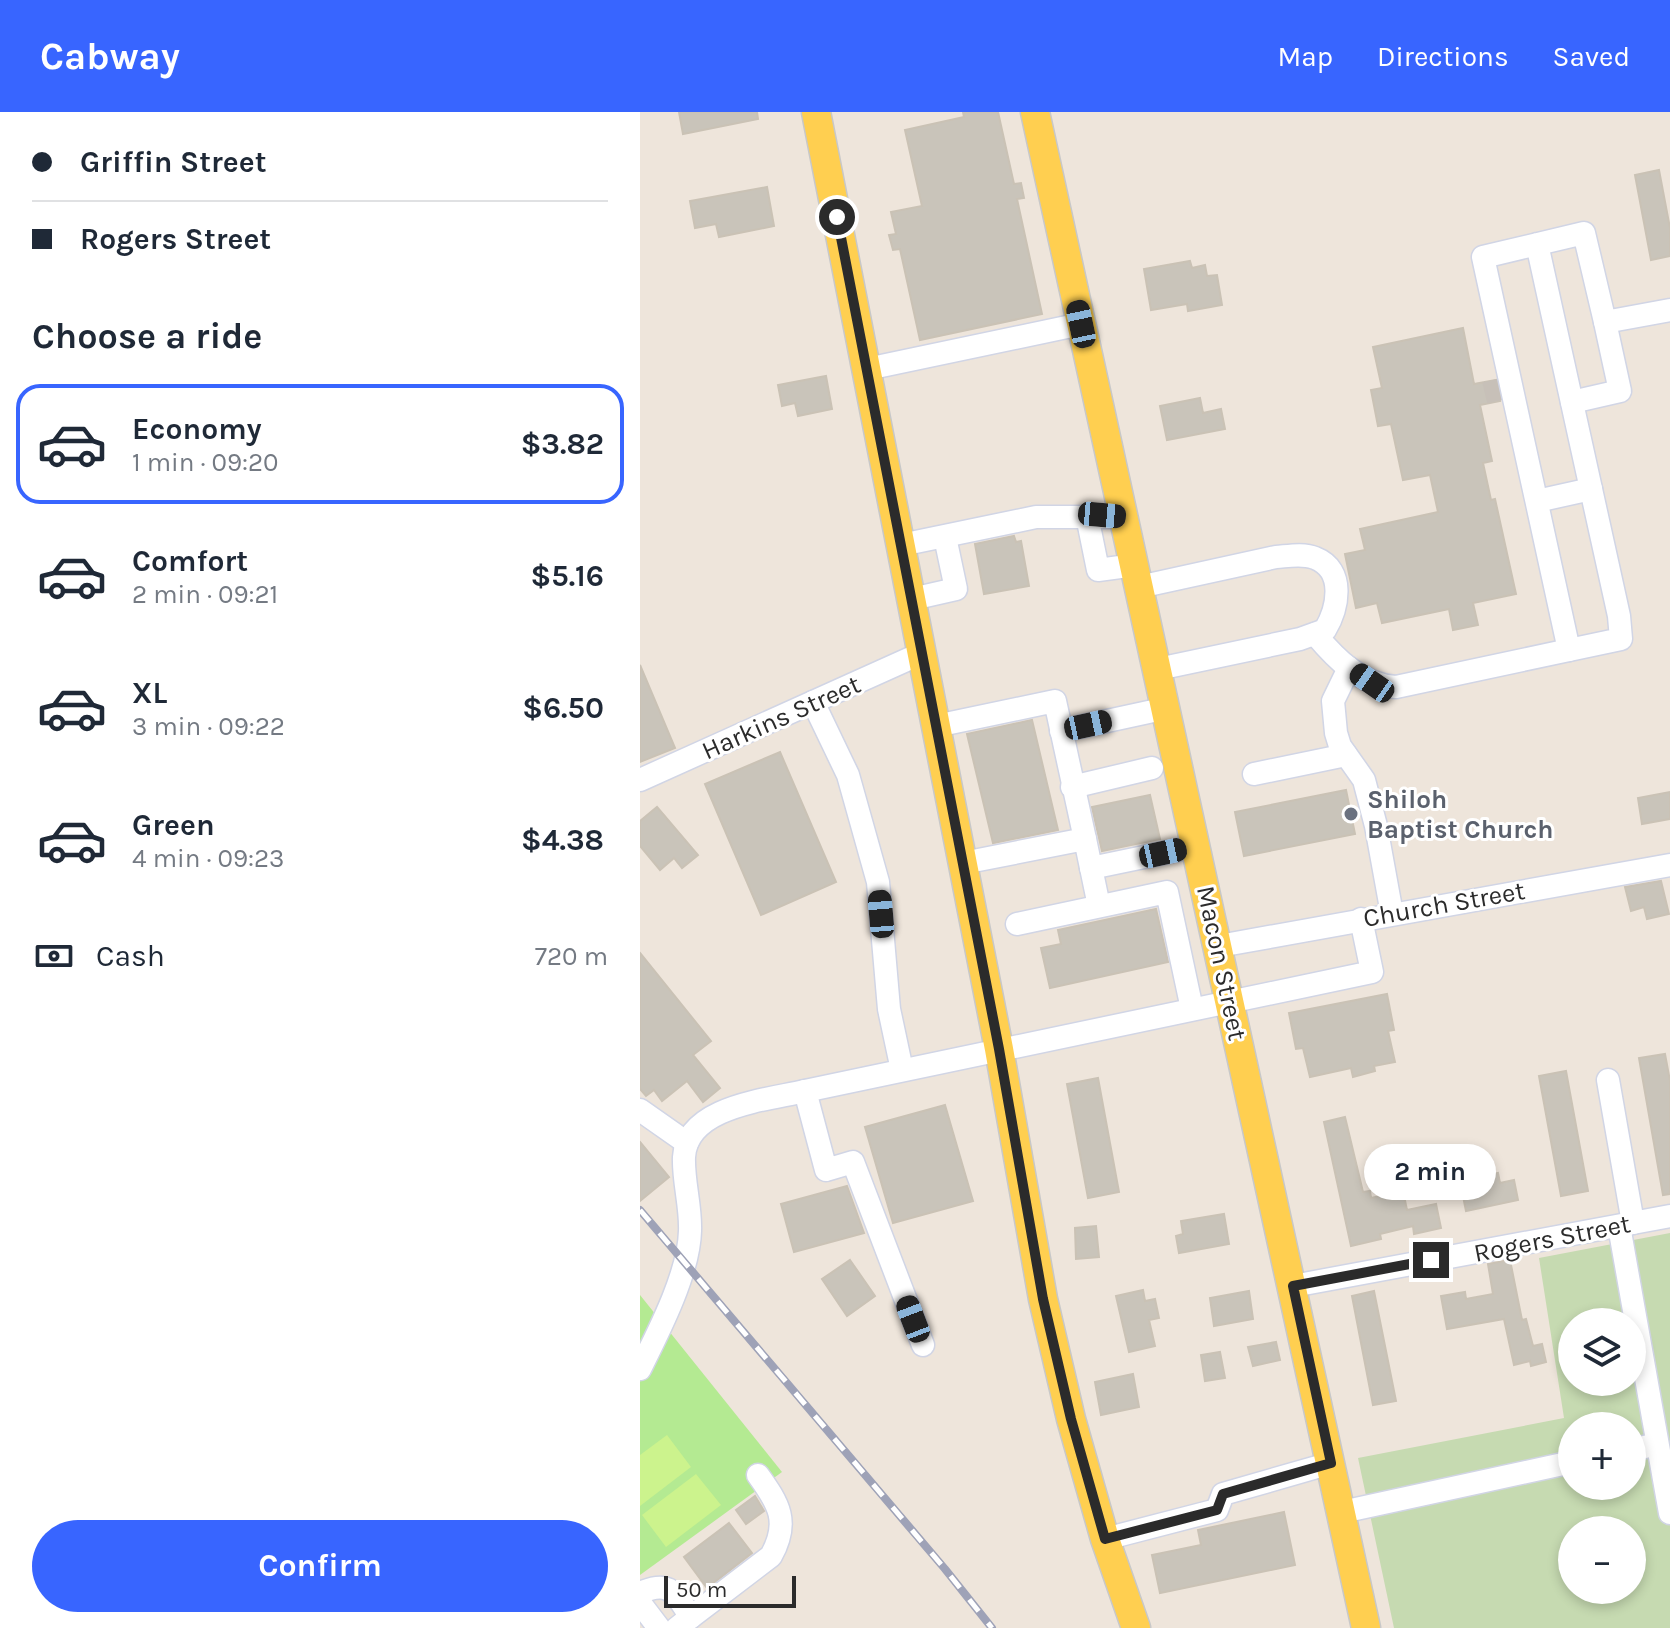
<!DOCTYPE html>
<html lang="en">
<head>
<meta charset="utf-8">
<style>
  :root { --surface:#fff; --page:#f6f6f7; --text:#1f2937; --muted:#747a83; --line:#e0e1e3; --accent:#3865ff }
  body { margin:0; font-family:Karla,sans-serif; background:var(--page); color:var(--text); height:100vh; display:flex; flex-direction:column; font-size:30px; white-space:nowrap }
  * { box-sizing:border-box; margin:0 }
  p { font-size:26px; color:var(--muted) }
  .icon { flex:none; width:44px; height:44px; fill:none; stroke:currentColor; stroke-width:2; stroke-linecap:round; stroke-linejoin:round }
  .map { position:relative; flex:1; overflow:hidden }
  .details { display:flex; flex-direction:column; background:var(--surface); width:640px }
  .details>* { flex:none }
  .top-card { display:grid; align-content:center; height:176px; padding:0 32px; background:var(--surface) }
  .buttons { position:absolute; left:918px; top:1196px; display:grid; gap:16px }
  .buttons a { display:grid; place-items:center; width:88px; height:88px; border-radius:50%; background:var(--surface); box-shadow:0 4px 12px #0003; font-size:40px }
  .scale { position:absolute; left:24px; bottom:20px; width:132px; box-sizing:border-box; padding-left:8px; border:4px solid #2b2b2b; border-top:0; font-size:22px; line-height:28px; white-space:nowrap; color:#2b2b2b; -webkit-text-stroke:6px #fff; paint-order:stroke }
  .end { position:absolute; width:36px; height:36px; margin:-18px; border:10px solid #2b2b2b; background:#fff; box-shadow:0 0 0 4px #fff }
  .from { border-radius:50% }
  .bubble { position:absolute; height:56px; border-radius:28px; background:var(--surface); box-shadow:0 4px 12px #0003; font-size:26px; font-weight:700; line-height:56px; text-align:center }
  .car { position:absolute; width:24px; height:48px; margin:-24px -12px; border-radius:10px; box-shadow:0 0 6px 2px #0007; background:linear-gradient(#222 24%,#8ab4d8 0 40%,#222 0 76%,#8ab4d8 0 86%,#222 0) }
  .top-card b { display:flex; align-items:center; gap:28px; height:76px; font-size:30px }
  .top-card b+b { border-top:2px solid var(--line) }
  .top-card i { width:20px; height:20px; background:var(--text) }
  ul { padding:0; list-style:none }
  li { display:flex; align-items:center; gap:24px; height:120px; margin:0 16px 12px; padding:0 16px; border:4px solid transparent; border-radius:24px }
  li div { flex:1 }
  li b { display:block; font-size:30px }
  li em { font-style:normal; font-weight:700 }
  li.active { border-color:var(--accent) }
  li>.icon { width:72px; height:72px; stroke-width:1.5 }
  h2 { padding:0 32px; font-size:36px; line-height:96px }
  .pay { display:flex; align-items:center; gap:20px; height:88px; padding:0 32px; font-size:30px }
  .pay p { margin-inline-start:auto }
  .action { display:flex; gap:16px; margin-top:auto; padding:16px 32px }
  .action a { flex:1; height:92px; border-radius:48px; background:var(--accent); color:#fff; font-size:32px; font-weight:700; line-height:92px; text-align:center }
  header { display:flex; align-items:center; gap:48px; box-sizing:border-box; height:112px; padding:0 40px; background:var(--accent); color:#fff }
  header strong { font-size:38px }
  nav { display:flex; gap:44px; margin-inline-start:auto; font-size:28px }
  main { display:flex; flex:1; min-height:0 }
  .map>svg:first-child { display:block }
</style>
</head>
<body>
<header>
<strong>Cabway</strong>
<nav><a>Map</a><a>Directions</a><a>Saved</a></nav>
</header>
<main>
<section class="details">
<div class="top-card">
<b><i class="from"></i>Griffin Street</b>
<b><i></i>Rogers Street</b>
</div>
<h2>Choose a ride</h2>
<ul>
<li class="active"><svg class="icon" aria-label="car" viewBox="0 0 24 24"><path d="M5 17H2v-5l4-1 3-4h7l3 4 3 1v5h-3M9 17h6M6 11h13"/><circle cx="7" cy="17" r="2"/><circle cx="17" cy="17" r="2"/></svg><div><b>Economy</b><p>1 min · 09:20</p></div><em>$3.82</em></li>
<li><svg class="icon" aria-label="car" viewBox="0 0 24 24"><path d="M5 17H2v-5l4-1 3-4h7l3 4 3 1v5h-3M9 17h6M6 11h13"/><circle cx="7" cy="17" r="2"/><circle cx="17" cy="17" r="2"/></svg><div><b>Comfort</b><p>2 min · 09:21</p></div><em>$5.16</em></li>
<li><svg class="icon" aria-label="car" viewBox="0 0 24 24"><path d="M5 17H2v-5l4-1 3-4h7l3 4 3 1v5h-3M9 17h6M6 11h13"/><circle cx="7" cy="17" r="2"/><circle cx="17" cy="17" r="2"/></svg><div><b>XL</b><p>3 min · 09:22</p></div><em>$6.50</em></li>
<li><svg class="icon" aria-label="car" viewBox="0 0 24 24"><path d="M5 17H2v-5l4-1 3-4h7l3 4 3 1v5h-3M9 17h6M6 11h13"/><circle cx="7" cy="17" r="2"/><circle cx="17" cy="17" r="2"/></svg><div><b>Green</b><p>4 min · 09:23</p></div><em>$4.38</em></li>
</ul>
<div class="pay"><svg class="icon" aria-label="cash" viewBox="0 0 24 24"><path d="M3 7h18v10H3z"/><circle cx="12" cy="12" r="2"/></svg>Cash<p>720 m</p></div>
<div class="action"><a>Confirm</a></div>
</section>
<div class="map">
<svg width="1030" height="1516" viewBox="0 0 1030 1516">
  <rect width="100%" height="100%" fill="#eee5db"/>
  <polygon fill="#b4ea92" points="0,1183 142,1360 0,1463"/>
  <path fill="#c6dab1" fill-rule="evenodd" d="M1030,1121V1516H754L718,1346L924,1306L899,1146ZM932,1210H992V1270H932ZM932,1314H992V1374H932ZM932,1418H992V1478H932Z"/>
  <g fill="#ccf38d">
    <polygon points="27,1323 51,1355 0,1394 0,1343"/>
    <polygon points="56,1362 81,1393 26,1435 2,1403"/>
  </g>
  <g fill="#c9c4ba" stroke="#cac2b5" stroke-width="2">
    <polygon points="39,0 117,0 118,7 43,22"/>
    <polygon points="323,0 358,0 374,72 381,71 384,86 377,87 402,202 280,228 260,137 253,138 249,123 256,122 251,100 282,94 265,18 324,5"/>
    <polygon points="1019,58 1030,116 1030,144 1011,148 995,63"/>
    <polygon points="127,75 134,114 79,125 76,112 55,116 50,89"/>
    <polygon points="550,149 552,156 565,153 567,164 577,163 582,193 548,199 547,192 511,198 504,157"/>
    <polygon points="823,216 834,272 856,268 860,289 840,293 852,349 843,351 851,388 855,387 876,482 833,491 838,513 813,518 809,497 742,511 737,491 716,496 705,442 725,438 720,417 798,400 790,363 763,368 751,312 738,314 731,278 742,276 733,235"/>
    <polygon points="186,264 192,297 158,304 155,291 142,294 138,273"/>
    <polygon points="560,286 563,301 581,297 585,317 527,328 520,294"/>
    <polygon points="374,424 376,430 381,429 389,474 344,482 335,432"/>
    <polygon points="0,553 35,636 0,650"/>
    <polygon points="392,608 418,718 353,731 327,622"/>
    <polygon points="140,640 196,770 121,803 65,672"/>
    <polygon points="706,678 715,722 604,744 595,700"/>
    <polygon points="1030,680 1030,707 1002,712 998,686"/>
    <polygon points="510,683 520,727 462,739 452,695"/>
    <polygon points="17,695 58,743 42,756 34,746 20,758 0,734 0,709"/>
    <polygon points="1021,769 1029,802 1007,807 1004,795 991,799 985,775"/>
    <polygon points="516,797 528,850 410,876 401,836 421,832 418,818"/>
    <polygon points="0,841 71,929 53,943 80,976 63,990 47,969 22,989 14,978 6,984 0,977"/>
    <polygon points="747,882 754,918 748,919 755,950 734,954 735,959 713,965 711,956 670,965 663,936 656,937 649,901"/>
    <polygon points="1025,942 1030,969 1030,1082 1023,1083 999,946"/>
    <polygon points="926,959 948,1079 921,1084 899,964"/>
    <polygon points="458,966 479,1080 448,1086 427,972"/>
    <polygon points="305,993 333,1089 253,1111 225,1015"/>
    <polygon points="705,1005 723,1080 730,1079 731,1086 763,1079 767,1098 796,1092 801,1116 774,1122 773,1114 740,1122 741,1127 711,1134 684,1010"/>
    <polygon points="0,1030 29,1065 0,1089"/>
    <polygon points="858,1061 860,1071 874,1068 878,1088 826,1099 820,1069"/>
    <polygon points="207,1074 224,1121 154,1140 141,1092"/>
    <polygon points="584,1102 589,1132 539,1141 536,1124 543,1122 541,1109"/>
    <polygon points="456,1114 459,1145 436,1147 435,1116"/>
    <polygon points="210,1148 235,1184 207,1204 182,1167"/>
    <polygon points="870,1148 882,1208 886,1207 893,1234 902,1232 906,1250 891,1254 890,1249 874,1253 864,1207 807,1217 801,1184 825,1180 826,1187 853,1182 848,1152"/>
    <polygon points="503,1178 505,1189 515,1187 519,1206 509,1208 515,1234 489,1240 476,1184"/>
    <polygon points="609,1179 613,1207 574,1214 570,1186"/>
    <polygon points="734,1179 756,1289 733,1293 712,1184"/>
    <polygon points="636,1230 640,1248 613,1254 608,1235"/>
    <polygon points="580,1240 585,1266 565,1269 561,1243"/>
    <polygon points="493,1262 499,1295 461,1303 455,1270"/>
    <polygon points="115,1384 124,1399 106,1412 96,1398"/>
    <polygon points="644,1400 655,1453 520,1481 512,1443 561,1433 558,1418"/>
    <polygon points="89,1411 112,1441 67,1476 44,1445"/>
  </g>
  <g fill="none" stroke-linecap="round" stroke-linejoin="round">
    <polyline stroke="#c7c0b8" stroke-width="22" stroke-dasharray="22 11" stroke-linecap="butt" points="853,268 858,289"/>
    <g stroke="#d1d5e5" stroke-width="25">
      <g id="minor">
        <polyline points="897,132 979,504 981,527 929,538 843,145 944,121 965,210 1030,198"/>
        <polyline points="227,257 441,212"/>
        <polyline points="932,290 980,279 965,210"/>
        <polyline points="897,389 951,377"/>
        <polyline points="447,404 458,458 495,453"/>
        <polyline points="261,433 396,405 483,405"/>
        <path d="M499,475L636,445C649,444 663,441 675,446C706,458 698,496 685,518L660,527L518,557"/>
        <polyline points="272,487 316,477 305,425"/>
        <path d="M675,522C696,547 721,573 756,575L929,538"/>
        <polyline points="709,556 693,589 696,621 700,634 724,668 736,714 752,802"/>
        <polyline points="173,590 208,663 238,770 249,897 262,958"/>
        <polyline points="296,614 415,589 445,727"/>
        <polyline points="421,619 527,596"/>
        <polyline points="614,662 706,643"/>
        <polyline points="0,668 282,541"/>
        <polyline points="432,675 512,656"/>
        <polyline points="323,751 445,727 459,794"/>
        <polyline points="451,756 557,734"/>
        <polyline points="377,812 527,780 552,897"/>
        <polyline points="579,834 1030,753"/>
        <polyline points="968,968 993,1111"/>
        <polyline points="165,979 186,1058 213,1050 283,1233"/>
        <polyline points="0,998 47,1031"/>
        <polyline points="979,1114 1030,1401"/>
        <polyline points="653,1174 1030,1104"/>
        <path d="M0,1257C19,1219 49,1161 50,1119C51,1094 43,1069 44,1045C47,994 127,988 165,979L732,860L721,807"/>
        <polyline points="992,1338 1017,1332"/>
        <polyline points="702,1400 932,1350"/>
        <polyline points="465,1427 577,1398 583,1382 691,1351"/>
        <path d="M0,1481C31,1467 35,1482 51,1505L37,1516"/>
        <polyline points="0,1491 19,1516"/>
        <path d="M51,1505L131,1444C150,1410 139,1392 118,1363"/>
      </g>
    </g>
    <g stroke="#c8c8c8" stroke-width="31">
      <g id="major">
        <polyline points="176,0 359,937 403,1187 431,1307 465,1427 496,1516"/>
        <polyline points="395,0 726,1516"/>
      </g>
    </g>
    <use href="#minor" stroke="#fff" stroke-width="22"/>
    <use href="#major" stroke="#ffcf50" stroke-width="28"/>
    <g stroke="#9ea2b7" stroke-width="8">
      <polyline id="rail" points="0,1098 305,1457 352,1516"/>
    </g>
    <use href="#rail" stroke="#fff" stroke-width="5" stroke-dasharray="15" stroke-linecap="butt"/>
  </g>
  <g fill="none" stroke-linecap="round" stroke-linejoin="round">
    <polyline stroke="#2b2b2b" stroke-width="10" points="197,105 359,937 403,1187 431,1307 465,1427 577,1398 583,1382 691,1351 653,1174 791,1148"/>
  </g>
  <circle fill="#6b7280" stroke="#fff" stroke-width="3" cx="711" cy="702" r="8"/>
  <g text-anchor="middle" stroke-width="6" stroke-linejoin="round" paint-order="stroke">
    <g font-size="26" fill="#2b2b2b" stroke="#fff">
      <text transform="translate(141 605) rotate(-24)" y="9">Harkins Street</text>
      <text transform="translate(804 792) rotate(-10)" y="9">Church Street</text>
      <text transform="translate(582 851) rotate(78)" y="9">Macon Street</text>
      <text transform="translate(912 1126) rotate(-11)" y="9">Rogers Street</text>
    </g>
    <g font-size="26" font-weight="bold" fill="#5b616d" stroke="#fff" text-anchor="start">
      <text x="727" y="696">Shiloh<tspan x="727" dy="30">Baptist Church</tspan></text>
    </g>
  </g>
</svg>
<div class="buttons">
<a><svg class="icon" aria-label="layers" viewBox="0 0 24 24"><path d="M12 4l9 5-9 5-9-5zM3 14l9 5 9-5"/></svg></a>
<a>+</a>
<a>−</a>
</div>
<div class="scale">50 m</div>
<i class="end from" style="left:197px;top:105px"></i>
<i class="end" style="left:791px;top:1148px"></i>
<div class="bubble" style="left:724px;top:1032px;width:132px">2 min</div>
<i class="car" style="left:441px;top:212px;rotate:348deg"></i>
<i class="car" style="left:462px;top:403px;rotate:95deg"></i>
<i class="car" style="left:732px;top:571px;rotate:305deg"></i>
<i class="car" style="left:448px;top:613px;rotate:78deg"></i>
<i class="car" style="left:523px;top:741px;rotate:78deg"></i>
<i class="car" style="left:241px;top:802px;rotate:355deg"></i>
<i class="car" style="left:273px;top:1207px;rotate:339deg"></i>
</div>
</main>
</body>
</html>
